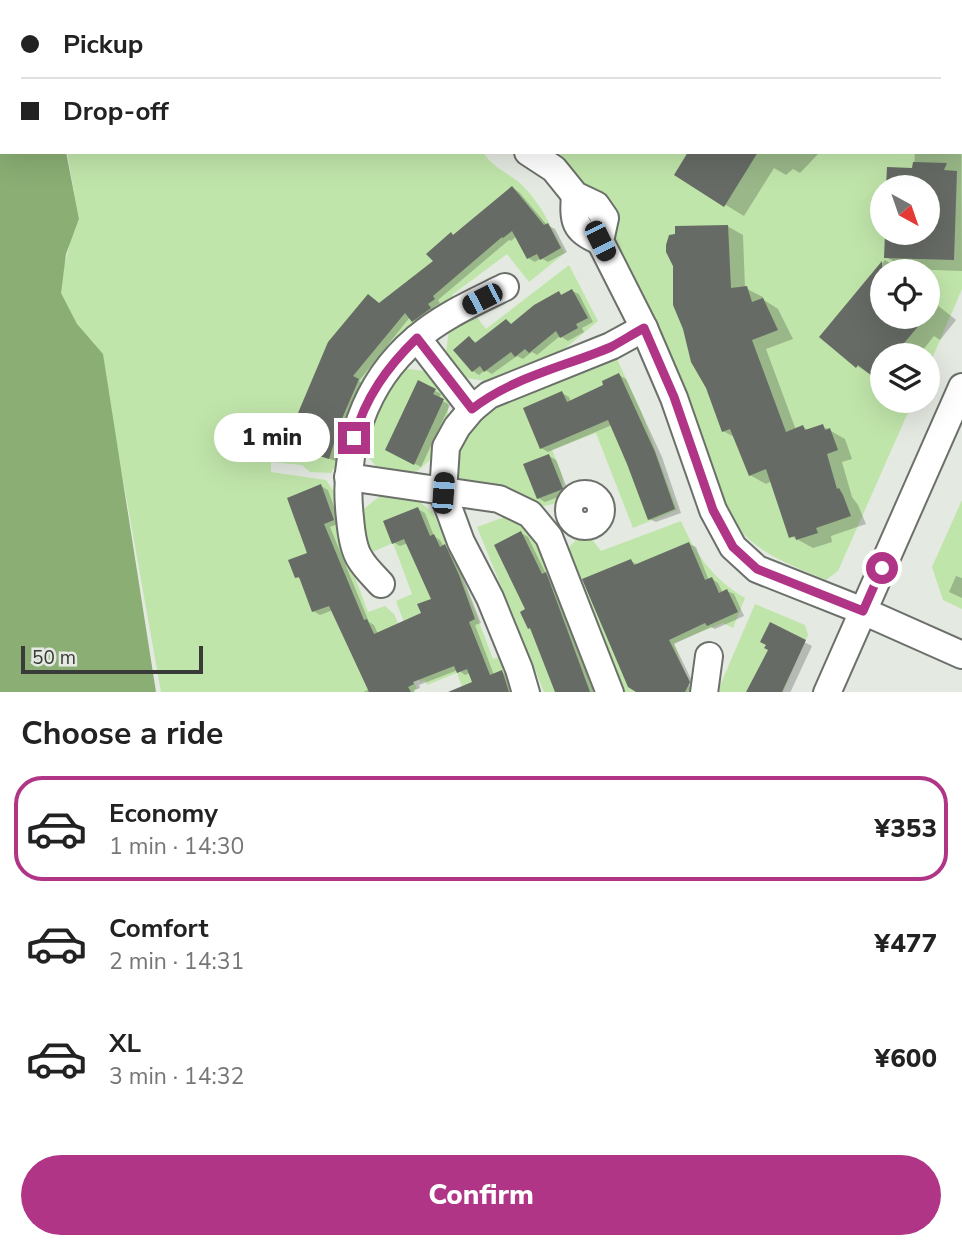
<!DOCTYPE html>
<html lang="en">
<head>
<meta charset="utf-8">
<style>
  :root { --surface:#fff; --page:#f2f2f2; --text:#222; --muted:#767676; --line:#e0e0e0; --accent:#b03587 }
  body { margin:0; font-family:"Nunito Sans",sans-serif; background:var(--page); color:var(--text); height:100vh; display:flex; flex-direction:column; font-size:26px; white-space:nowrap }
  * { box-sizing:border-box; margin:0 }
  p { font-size:23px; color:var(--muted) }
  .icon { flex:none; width:38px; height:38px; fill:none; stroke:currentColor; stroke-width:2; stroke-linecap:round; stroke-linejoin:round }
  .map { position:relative; height:692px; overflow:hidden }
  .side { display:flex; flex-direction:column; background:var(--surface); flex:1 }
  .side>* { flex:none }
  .guide { position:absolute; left:0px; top:0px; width:962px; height:154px; box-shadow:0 7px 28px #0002; display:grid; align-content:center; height:154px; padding:0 21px; background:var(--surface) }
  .needle { width:46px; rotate:140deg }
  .tools { position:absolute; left:870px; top:175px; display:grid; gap:14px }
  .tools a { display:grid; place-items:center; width:70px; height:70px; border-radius:50%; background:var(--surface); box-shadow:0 7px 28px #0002; font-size:35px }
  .scale { position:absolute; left:21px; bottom:18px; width:182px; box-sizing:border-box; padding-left:7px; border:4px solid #393b38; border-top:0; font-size:19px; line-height:24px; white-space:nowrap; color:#393b38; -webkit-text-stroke:5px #e4e9e1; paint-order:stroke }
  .end { position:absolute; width:32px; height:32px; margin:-16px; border:9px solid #b03587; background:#fff; box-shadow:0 0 0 4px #fff }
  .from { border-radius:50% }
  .bubble { position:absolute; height:49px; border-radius:24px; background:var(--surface); box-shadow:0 7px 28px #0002; font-size:23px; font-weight:800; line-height:49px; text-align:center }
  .car { position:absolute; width:21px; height:42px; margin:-21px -10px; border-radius:9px; box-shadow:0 0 5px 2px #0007; background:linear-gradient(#222 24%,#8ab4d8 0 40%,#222 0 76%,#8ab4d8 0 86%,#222 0) }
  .guide b { display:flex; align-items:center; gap:24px; height:66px; font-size:26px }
  .guide b+b { border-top:2px solid var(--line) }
  .guide i { width:18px; height:18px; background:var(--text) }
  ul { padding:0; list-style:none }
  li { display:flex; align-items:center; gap:21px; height:105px; margin:0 14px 10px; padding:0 7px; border:4px solid transparent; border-radius:28px }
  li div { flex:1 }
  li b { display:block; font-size:26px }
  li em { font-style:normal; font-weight:800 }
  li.current { border-color:var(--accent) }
  li>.icon { width:63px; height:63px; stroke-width:1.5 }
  h2 { padding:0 21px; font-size:32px; line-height:84px }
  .cta { display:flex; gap:14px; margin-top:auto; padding:14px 21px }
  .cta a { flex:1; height:80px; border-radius:42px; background:var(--accent); color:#fff; font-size:28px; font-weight:800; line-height:80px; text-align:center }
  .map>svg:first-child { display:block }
</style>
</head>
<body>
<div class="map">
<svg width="962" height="693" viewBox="0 0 962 693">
  <rect width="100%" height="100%" fill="#e4e9e1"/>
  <g fill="#c0e5aa" fill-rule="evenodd">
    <polygon points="45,0 299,0 301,2 45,2"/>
    <path d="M514,0H962V289L928,368V355H882V401H913L838,571L826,580C791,565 757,554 733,522L584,188L576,175L555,152H961V2H514ZM882,187H928V233H882ZM882,271H928V317H882Z"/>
    <path d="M67,152H483C492,167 508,173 521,184C541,203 552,229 565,253L529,282L507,254L452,295L455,301L439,309L338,470L333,469L331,473L310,472L302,465L271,462V472L326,480L336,495L350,564L368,612L385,606L394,614L403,635L401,646L417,689L413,692H161L101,356L79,331L59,299L62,274L70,243L79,220Z"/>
    <polygon points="569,265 598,321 562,351 486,381 466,378 446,353 449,329 475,315 486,329"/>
    <path d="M617,359L641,411L677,510L633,528L596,433L552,450C562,472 578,508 535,506L465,482L458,476L454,464L466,433L496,403L513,399Z"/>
    <polygon points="400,368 425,371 448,399 448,415 437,436 430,460 415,473 376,466 361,448 369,424"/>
    <polygon points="380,496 419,501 433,513 455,559 493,659 499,657 513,692 464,692 457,673 427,685 425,680 420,682 410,656 412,644 396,601 412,594 393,543 370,553 360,512"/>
    <polygon points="962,500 962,609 943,600 932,567"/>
    <polygon points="510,515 535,535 600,692 544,692 477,527"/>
    <path d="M681,521C695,554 714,580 745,598L733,628L723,623L674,643L691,692H621L568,555L570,546L578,538H591L601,551Z"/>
    <polygon points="755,604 805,625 808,635 783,692 715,693 716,688 719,688"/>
  </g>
  <polygon fill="#8aae74" points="0,0 41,0 42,2 2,2 2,152 66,152 79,219 66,254 61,293 77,324 103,354 156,692 0,692"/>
  <g fill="#0003">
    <polygon points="228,0 283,0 285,2 229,2"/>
    <polygon points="420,0 460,0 419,2"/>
    <polygon points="961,42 962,271 907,269 886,257 886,233 928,233 928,187 888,187 889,169 914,170 915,152 961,152"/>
    <polygon points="690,152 820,152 800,173 793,169 786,175 774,168 744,216 676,175"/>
    <polygon points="513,188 519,192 547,225 555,229 567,252 548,262 541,258 535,262 528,258 517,236 511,241 509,240 438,300 440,303 433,308 437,312 420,324 410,317 359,381 364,384 347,425 336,461 293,446 375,300 380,304 435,262 454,236"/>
    <polygon points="727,226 743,235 745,288 763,297 764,300 778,309 793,339 766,349 796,430 803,427 808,430 822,426 845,439 852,459 842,462 852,497 858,505 866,524 831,536 832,542 813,548 791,536 772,481 766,484 750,475 736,438 723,431 676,277 668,245"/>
    <polygon points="885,260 903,271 882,271 882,317 928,317 928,290 940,300 936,304 956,320 940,340 934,336 919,355 882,355 882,381 857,366 821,337"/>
    <polygon points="572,291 579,294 593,322 582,328 584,332 568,341 560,336 537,355 532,352 523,359 517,356 492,374 485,370 479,375 473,371 469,338 477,343 506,321 513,325 559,293 563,296"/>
    <polygon points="619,375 626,379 662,457 681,513 656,522 649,519 612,425 548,452 541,448 562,393 569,397 571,402 605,386"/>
    <polygon points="419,382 441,394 439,399 450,405 421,467 387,449"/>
    <polygon points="549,456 556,460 569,493 545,502 538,498"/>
    <polygon points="321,486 328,490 340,523 330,527 369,622 374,625 378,634 423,614 433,600 408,543 400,546 393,542 418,509 425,513 434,536 440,540 444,547 452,550 481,623 475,625 494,675 502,672 509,676 515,693 478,693 470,673 465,675 458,670 419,685 420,688 414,690 415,693 362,693 369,689 333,610 320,615 313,611 302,580 297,577 309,554"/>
    <polygon points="521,533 528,537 546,574 552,578 595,693 559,693 533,630 529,628"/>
    <polygon points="689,544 696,547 709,581 712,579 718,583 723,593 727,591 734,594 744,616 715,629 711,627 674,644 695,687 693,693 638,693 630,688 631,561 638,565"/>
    <polygon points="956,576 962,578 962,598 949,592"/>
    <polygon points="771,625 812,646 790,693 749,693 770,649"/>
  </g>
  <g fill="#676b65">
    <polygon points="688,152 758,152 724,207 674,175"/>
    <polygon points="913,162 947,163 944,170 957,171 954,260 884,258 885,233 928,233 928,187 886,187 887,167 912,168"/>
    <polygon points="512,186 544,225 548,223 561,248 540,260 537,254 527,259 512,231 503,238 502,237 433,296 435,299 428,304 431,308 412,322 405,313 353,376 359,379 341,421 329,459 291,447 293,440 288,438 296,413 298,413 328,342 368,294 379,303 433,261 426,254 451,232 453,235"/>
    <polygon points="728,225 731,288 747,286 752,302 763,298 778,330 752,340 786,432 803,425 805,430 823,424 825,430 830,428 838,450 827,454 837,489 839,488 843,495 851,516 816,528 818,533 796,540 795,536 789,538 766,469 749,476 730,429 722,432 706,388 691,362 683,329 673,305 673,266 666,252 666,245 669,235 675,234 675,226"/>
    <polygon points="882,261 882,317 926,317 894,355 882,355 882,384 858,365 856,368 819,337"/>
    <polygon points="572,289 588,318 576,324 578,328 560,338 556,331 529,353 525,349 515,357 511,352 484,372 480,366 472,372 453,350 469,336 475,343 506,319 511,324 534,305 559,291 561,295"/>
    <polygon points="619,373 655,452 675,509 648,520 627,464 608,420 540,449 523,408 562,391 567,402 603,385 602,381"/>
    <polygon points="418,380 436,389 433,394 444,399 414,465 385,450"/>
    <polygon points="549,454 563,489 537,499 523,464"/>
    <polygon points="321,484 334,520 324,524 364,620 367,619 374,634 421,613 417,604 431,599 404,539 392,544 383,521 418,507 430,536 434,534 440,547 445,544 459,575 475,619 469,622 490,675 502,670 509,692 448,692 472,682 467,669 457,673 454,666 413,682 414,684 408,687 411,692 369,692 329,606 312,612 299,577 295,578 288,560 307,553 287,498"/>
    <polygon points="521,531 542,574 546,572 590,692 555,692 530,628 528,629 520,612 525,609 494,545"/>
    <polygon points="689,542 705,580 712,577 719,593 727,589 738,612 707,626 705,623 669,640 690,682 685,692 636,692 628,687 582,579 631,559 634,565"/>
    <polygon points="770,622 806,640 782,692 746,692 768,650 764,648 766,645 760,642"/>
  </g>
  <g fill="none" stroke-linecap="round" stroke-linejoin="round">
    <g stroke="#6c706a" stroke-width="30">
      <g id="minor">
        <polyline points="318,0 322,2"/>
        <polyline points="370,2 371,0"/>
        <polyline points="501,2 502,0"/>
        <polyline points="528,152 554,169 575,195 596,205 605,218 600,241 644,328 674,398 713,510 733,547 757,569 863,611 962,655"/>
        <path d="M575,195C573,221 574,231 600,241"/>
        <polyline points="417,338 472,409"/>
        <polyline points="348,477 499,499 530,514 549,537 610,693"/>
        <circle cx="585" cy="510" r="16"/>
        <path d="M381,584C374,576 365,568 360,559C353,549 351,530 350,518C342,450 364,383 416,339C442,316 475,302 505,287"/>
        <polyline points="526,693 519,669 490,598 461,542 443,493 446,447 457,427 472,409 489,395 611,346 644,328"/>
        <polyline points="704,693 709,656"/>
        <polyline points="827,693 962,387"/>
      </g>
    </g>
    <use href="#minor" stroke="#fff" stroke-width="26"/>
  </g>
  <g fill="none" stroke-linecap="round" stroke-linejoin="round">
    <path stroke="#b03587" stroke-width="9" d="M354,438C365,398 387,367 417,338L472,409C513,377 564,367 611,347C622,341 633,334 644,328L674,397L713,510L733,547L757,569L863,611L882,568"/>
  </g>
</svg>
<div class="tools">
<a><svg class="needle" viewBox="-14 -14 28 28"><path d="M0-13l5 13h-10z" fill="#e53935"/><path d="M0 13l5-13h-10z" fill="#767676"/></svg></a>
<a><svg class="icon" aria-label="locate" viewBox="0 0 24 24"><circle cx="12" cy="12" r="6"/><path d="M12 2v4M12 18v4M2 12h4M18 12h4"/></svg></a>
<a><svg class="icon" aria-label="layers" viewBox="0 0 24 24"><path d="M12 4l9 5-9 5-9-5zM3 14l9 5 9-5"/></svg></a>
</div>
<div class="scale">50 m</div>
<i class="end from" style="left:882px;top:568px"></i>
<i class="end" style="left:354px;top:438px"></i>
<div class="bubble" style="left:214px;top:413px;width:116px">1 min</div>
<i class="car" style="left:600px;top:241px;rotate:154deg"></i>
<i class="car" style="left:482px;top:299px;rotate:243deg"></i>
<i class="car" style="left:443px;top:493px;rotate:4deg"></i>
<div class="guide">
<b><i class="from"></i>Pickup</b>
<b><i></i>Drop-off</b>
</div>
</div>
<section class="side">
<h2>Choose a ride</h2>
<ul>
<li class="current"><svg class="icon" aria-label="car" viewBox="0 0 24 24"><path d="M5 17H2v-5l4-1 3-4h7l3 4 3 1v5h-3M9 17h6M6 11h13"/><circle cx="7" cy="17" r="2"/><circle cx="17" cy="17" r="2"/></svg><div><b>Economy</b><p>1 min · 14:30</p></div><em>¥353</em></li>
<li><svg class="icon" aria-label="car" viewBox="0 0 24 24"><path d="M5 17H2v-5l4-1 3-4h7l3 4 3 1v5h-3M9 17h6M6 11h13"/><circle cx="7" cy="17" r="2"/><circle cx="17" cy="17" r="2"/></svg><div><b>Comfort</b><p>2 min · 14:31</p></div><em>¥477</em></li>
<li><svg class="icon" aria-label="car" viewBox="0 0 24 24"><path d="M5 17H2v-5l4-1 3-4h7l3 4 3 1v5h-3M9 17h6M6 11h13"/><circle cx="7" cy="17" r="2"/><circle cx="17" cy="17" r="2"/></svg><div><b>XL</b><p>3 min · 14:32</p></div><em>¥600</em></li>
</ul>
<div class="cta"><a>Confirm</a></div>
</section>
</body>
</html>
